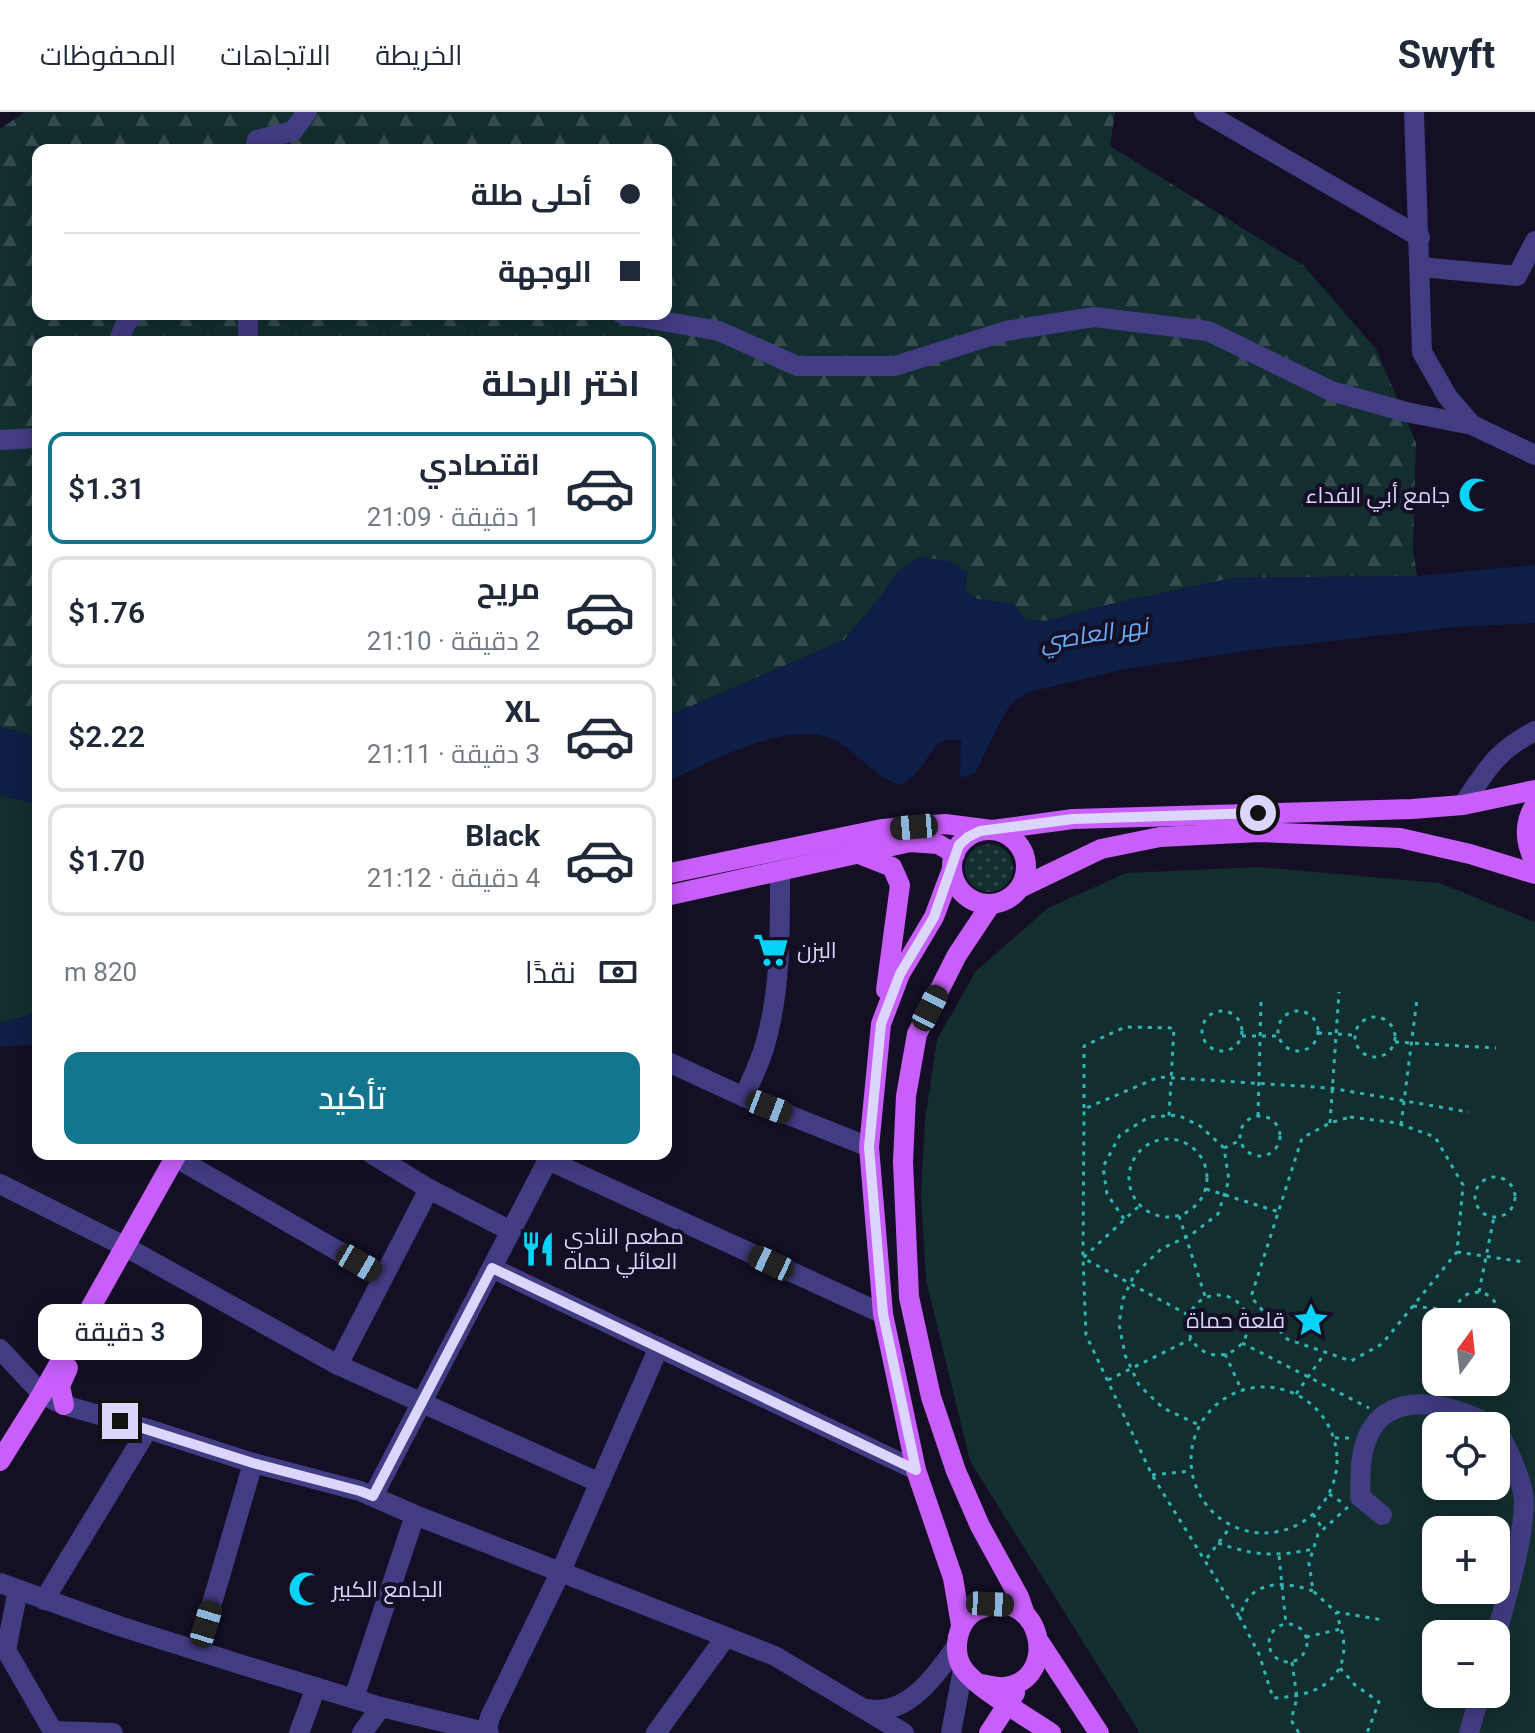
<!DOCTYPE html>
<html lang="ar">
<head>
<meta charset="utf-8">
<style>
  :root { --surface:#fff; --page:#f6f6f7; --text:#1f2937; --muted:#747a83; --line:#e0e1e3; --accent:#14758e }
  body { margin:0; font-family:Roboto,Cairo,sans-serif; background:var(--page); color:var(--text); direction:rtl; height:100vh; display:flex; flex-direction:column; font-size:30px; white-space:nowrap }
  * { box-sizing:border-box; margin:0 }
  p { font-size:26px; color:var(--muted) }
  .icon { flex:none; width:44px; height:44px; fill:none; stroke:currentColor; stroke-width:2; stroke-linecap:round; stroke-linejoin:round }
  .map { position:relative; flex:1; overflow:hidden; direction:ltr }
  .details { position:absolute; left:32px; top:224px; width:640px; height:824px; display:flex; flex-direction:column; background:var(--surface); border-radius:16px; box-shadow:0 4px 20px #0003; direction:rtl }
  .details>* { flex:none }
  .top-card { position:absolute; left:32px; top:32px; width:640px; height:176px; border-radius:16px; box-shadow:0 4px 20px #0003; direction:rtl; display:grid; align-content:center; height:176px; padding:0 32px; background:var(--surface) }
  .needle { width:52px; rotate:15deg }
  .fabs { position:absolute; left:1422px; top:1196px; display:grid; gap:16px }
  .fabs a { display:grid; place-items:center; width:88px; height:88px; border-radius:16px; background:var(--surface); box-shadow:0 4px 20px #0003; font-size:40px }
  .end { position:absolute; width:36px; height:36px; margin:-18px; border:10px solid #dcd5fe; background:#111; box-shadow:0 0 0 4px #111 }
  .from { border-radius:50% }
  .bubble { position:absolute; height:56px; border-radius:16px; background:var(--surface); box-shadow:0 4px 20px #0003; font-size:26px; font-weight:600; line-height:56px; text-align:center; direction:rtl }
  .car { position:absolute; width:24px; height:48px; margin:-24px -12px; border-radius:10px; box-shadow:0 0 6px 2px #0007; background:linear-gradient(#222 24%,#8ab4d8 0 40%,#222 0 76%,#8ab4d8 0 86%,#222 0) }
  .top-card b { display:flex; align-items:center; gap:28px; height:76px; font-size:30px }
  .top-card b+b { border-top:2px solid var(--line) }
  .top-card i { width:20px; height:20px; background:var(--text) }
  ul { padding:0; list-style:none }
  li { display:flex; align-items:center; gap:24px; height:112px; margin:0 16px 12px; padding:0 16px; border:4px solid var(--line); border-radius:16px }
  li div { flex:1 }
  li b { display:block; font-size:30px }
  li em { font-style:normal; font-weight:600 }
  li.on { border-color:var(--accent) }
  li>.icon { width:72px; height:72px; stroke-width:1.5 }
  h2 { padding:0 32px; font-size:36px; line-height:96px }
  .pay { display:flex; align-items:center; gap:20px; height:88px; padding:0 32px; font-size:30px }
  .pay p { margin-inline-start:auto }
  .button { display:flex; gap:16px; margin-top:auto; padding:16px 32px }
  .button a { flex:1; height:92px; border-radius:16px; background:var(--accent); color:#fff; font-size:32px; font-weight:600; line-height:92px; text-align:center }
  header { display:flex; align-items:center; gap:48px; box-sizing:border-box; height:112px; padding:0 40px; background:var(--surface); border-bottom:2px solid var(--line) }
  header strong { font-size:38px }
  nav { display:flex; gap:44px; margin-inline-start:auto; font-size:28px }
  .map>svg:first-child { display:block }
</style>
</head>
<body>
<header>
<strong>Swyft</strong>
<nav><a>الخريطة</a><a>الاتجاهات</a><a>المحفوظات</a></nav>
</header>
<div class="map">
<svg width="1535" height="1621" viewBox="0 0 1535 1621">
  <defs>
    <pattern id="grass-dots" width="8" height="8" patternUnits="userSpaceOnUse" patternTransform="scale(2)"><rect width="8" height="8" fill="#132e2f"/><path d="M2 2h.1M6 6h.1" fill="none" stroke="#354b4e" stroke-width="1.8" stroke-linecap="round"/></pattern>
    <pattern id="forest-firs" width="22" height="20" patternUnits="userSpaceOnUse" patternTransform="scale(2)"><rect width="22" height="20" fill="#132e2f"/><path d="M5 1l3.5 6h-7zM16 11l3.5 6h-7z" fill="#354b4e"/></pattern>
  </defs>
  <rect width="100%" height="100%" fill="#140f25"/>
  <circle fill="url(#grass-dots)" cx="989" cy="756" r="24"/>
  <path fill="url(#forest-firs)" fill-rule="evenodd" d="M25,0H1115L1110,34L1304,154L1376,237L1416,331L1413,437L1417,464L1233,466L1102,494L1047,509L1026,508L1013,492L977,487L966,479L899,458L878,488L844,528L666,605V230H38V625L0,615V17ZM38,38H666V202H38Z"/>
  <g fill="#132e2f" fill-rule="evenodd">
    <polygon points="0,683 38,692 38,901 0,911"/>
    <path d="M1260,755L1440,771L1535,810V1621H1140L970,1349L926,1168L921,1084L925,1008L937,928L976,859L1048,796L1126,761ZM1436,1210H1496V1270H1436ZM1436,1314H1496V1374H1436ZM1436,1418H1496V1478H1436ZM1436,1522H1496V1582H1436Z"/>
  </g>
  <g fill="#0d1f46">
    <path d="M919,445L949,449L967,460L966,479L977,487L1013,492L1026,508L1047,509L1102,494L1233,466L1417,464L1535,453V511L1455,515L1252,538L1126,557L1029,580L1014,589L1005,601L976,659L967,665L960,664L961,628C954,628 947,626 941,630C928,639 923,661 901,673C869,663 855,635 830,626C784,609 708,651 666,670V605L844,528L878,488L899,458Z"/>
    <polygon points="0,615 38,625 38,692 0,683"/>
    <polygon points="38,901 38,932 0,935 0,911"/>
  </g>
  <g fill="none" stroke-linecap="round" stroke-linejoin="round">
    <g stroke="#32b4b4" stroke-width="3" stroke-dasharray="4 6" stroke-linecap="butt">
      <circle cx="1222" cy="919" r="20"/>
      <circle cx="1298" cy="919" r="20"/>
      <circle cx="1375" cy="925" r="20"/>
      <polyline points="1318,921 1354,923"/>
      <polyline points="1242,924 1278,924"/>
      <polyline points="1395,930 1496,936"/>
      <polyline points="1084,996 1084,934 1125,915 1174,916 1169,1004"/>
      <polyline points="1258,1004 1261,889"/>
      <circle cx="1260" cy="1024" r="20"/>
      <polygon points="1350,1005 1397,1011 1435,1025 1463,1073 1457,1140 1382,1232 1351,1249 1287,1227 1251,1185 1302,1026 1330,1011"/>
      <polyline points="1330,1011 1339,880"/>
      <polyline points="1401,1013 1417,887"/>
      <circle cx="1168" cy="1066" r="39"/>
      <polyline points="1224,1036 1241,1028"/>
      <circle cx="1495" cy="1085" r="20"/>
      <polyline points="1206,1077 1279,1100"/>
      <polyline points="1138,1095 1083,1146 1190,1204"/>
      <polyline points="1179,1104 1205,1184"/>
      <polyline points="1124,1107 1107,1082 1103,1055 1120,1023 1149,1005 1178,1003 1200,1014 1224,1036 1229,1068 1218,1102 1191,1123 1161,1137 1134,1163 1123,1187 1119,1212 1125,1243 1139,1273 1163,1296 1199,1313"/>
      <polyline points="1457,1140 1524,1150"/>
      <polyline points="1479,1180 1494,1105"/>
      <circle cx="1218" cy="1213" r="30"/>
      <polyline points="1413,1194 1456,1199"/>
      <path d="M1459,1210C1444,1171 1509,1170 1495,1210"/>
      <polyline points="1242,1231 1369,1296"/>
      <polyline points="1225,1242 1242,1279"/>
      <polyline points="1108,1268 1191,1227"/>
      <circle cx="1264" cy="1348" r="73"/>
      <polyline points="1296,1282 1325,1241"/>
      <polyline points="1335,1326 1350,1326"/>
      <polyline points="1152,1363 1191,1359"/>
      <polyline points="1329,1382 1343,1391"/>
      <polyline points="1348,1395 1318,1422 1309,1451 1313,1479 1336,1500 1383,1508"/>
      <polyline points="1313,1402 1322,1416"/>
      <path d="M1218,1431C1255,1444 1276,1445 1313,1437"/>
      <polyline points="1279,1444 1286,1512"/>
      <polyline points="1207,1446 1231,1414"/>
      <path d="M1313,1479C1293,1472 1266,1467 1249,1485C1245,1490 1242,1499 1239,1504L1259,1542L1273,1586C1311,1585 1350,1571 1343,1525C1342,1517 1338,1508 1336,1500"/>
      <polyline points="1239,1504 1152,1363 1086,1223 1083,1146 1084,997 1159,965 1330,976 1469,1000"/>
      <circle cx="1288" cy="1531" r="19"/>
      <polyline points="1306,1525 1341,1517"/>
      <polyline points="1292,1550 1297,1586 1291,1608 1299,1621"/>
      <polyline points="1340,1556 1355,1573 1379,1590 1367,1621"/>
    </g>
    <g stroke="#423c83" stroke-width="20">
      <polyline points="1204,0 1420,125"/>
      <polyline points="1414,0 1422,240 1447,284 1472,313 1535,343"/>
      <polyline points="255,38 257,28 293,19 307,0"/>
      <polyline points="1420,155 1517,164 1535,129"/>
      <polyline points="248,202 248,230"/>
      <polyline points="622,202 719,219 797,254 895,254 1006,219 1094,205 1208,219 1331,279 1406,300 1472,313"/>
      <polyline points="118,230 125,213 134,202"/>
      <polyline points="0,328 38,326"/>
      <path d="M1463,693C1487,657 1496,639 1535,619"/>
      <polyline points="666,949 744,985 869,1035"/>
      <path d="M744,985C751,968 760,951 765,933C781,877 780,819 780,761"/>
      <polyline points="372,1042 429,1077 511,1119"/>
      <polyline points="175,1045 383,1165"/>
      <polyline points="548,1048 883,1202"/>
      <polyline points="0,1072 126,1135 338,1253 600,1371"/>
      <polyline points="492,1156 916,1358"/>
      <polyline points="0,1237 42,1282 64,1293 148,1317 253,1351 360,1379 415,1403 775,1544 904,1621"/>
      <polyline points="338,1253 429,1077"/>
      <path d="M1496,1317C1507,1334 1525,1373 1524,1393C1522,1434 1507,1484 1496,1524"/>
      <polyline points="373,1384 551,1042"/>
      <path d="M1382,1403L1360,1385C1361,1366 1359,1348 1366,1329C1385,1274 1453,1291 1491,1314"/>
      <polyline points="0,1471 119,1514 249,1555 381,1595 489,1621"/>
      <polyline points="18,1478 6,1538 54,1621"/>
      <polyline points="44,1488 148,1317"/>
      <polyline points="198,1539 253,1351"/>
      <polyline points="354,1586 415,1403"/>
      <path d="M867,1597C906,1605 935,1565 956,1535"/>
      <polyline points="54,1619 113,1621"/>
      <polyline points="299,1621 316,1575"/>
      <polyline points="362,1621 381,1595"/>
      <polyline points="486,1621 490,1605 561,1459 659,1235"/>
      <polyline points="656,1621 725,1526"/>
      <polyline points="951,1621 963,1557"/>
      <polyline points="1469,1621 1480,1582"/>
    </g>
    <g stroke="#c95ffb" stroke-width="20">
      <path d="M1535,693C1523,712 1525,731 1535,750"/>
      <circle cx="989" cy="755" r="37"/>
      <polyline points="859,742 892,755 900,773 886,878"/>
      <polyline points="952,757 934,805 900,862 881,912 869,1035 883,1202 916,1358 953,1466 961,1513"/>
      <polyline points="666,762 882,717 945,712 992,718 1073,707 1412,697 1463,693 1535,678"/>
      <polyline points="1020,776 1101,737 1160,725 1259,720 1400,726 1470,742 1535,762"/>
      <polyline points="666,784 910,730 938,732 955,742"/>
      <polyline points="991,792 957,843 917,922 906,984 903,1050 909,1185 931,1285 956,1359 980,1414 1019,1485 1025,1502"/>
      <polyline points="64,1293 60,1274 68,1256"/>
      <polyline points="0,1349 42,1282 177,1042"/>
      <polyline points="1040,1531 1099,1621"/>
      <path d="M980,1572C988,1573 997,1576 1005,1575C1062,1567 1041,1471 980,1497C967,1502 961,1512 958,1525C956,1535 956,1545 962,1555C974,1575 1029,1606 1051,1621"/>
      <polyline points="989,1621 1015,1581"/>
    </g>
  </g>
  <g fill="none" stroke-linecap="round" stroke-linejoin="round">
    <polyline stroke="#dcd5fe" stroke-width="10" points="120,1309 253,1351 360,1379 373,1384 492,1156 916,1358 883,1202 869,1035 872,1004 881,912 900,862 934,805 959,733 968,725 980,719 1073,707 1258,701"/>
  </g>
  <defs>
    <g id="mosque-bare" transform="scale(2.76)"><path d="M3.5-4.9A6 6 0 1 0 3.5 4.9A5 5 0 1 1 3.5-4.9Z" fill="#06d3f8" stroke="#140f25" stroke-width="2.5" paint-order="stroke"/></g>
    <g id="supermarket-bare" transform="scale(2.76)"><path d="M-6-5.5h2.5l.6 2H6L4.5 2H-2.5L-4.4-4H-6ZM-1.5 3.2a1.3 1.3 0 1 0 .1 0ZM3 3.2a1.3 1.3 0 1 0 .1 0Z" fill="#06d3f8" stroke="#140f25" stroke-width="2.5" paint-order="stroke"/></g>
    <g id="restaurant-bare" transform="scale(2.76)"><path d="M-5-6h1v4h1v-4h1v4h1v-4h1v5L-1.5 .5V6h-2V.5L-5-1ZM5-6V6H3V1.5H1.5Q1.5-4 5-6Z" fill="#06d3f8" stroke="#140f25" stroke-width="2.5" paint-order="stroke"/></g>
    <g id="sight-bare" transform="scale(2.76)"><path d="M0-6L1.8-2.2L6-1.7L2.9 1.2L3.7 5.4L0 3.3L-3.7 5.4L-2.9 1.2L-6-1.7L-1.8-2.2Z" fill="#06d3f8" stroke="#140f25" stroke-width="2.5" paint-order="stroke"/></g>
  </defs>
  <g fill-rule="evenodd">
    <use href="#mosque-bare" x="1476" y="383"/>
    <use href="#supermarket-bare" x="771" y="838"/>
    <use href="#restaurant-bare" x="538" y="1137"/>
    <use href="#sight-bare" x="1311" y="1208"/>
    <use href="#mosque-bare" x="306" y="1477"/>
  </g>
  <g text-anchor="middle" stroke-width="8" stroke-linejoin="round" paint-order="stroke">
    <g font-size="22" fill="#dcd5fe" stroke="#140f25" text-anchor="start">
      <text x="1450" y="391" text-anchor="end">جامع أبي الفداء</text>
      <text x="797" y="846">اليزن</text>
      <text x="564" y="1132">مطعم النادي<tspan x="564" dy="25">العائلي حماه</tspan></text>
      <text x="1285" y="1216" text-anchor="end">قلعة حماة</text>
      <text x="332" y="1485">الجامع الكبير</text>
    </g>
    <g font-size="24" font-style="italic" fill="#65aefb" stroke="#140f25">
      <text transform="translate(1094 522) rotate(-9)" y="8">نهر العاصي</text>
    </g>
  </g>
</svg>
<div class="fabs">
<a><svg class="needle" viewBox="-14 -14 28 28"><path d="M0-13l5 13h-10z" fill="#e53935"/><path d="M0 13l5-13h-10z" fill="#747a83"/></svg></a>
<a><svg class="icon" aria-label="locate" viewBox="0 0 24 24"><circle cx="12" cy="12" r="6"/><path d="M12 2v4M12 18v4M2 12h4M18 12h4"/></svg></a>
<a>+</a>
<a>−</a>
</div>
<i class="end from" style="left:1258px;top:701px"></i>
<i class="end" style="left:120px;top:1309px"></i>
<div class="bubble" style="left:38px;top:1192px;width:164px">3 دقيقة</div>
<i class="car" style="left:914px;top:715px;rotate:265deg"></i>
<i class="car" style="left:930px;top:896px;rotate:27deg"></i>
<i class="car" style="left:769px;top:995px;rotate:111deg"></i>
<i class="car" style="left:359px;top:1151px;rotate:120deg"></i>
<i class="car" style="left:771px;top:1151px;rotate:295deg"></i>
<i class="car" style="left:990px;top:1492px;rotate:93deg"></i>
<i class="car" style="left:206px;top:1512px;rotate:17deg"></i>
<div class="top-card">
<b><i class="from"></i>أحلى طلة</b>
<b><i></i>الوجهة</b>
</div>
<section class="details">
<h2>اختر الرحلة</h2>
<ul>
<li class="on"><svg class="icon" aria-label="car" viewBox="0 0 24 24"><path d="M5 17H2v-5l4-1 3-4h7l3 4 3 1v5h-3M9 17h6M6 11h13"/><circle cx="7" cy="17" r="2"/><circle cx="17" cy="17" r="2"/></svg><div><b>اقتصادي</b><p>1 دقيقة · 21:09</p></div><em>$1.31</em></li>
<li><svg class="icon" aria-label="car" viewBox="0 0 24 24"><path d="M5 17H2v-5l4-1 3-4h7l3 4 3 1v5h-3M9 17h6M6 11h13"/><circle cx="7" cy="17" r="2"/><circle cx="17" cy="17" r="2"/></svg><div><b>مريح</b><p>2 دقيقة · 21:10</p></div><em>$1.76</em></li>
<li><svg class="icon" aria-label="car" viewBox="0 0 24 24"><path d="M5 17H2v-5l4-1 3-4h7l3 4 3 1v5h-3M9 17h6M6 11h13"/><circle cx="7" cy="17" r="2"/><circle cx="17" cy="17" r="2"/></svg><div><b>XL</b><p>3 دقيقة · 21:11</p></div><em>$2.22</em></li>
<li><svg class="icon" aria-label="car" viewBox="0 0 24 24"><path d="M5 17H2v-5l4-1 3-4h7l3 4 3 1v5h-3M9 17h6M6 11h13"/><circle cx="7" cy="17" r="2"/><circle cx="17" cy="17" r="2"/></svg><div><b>Black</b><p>4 دقيقة · 21:12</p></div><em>$1.70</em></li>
</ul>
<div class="pay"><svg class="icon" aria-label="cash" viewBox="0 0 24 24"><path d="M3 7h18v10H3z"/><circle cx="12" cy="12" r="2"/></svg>نقدًا<p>820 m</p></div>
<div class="button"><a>تأكيد</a></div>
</section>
</div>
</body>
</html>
